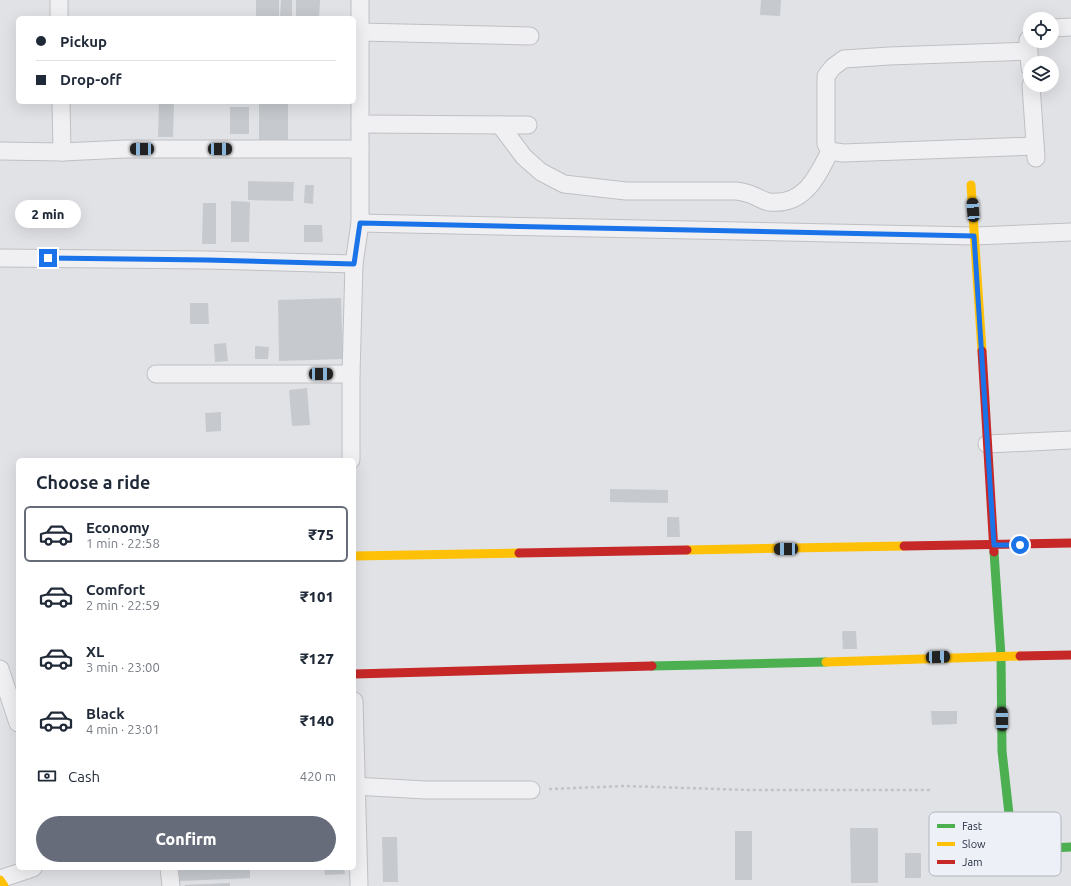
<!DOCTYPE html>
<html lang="en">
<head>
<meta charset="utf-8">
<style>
  :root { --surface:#fff; --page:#f2f2f3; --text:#1f2937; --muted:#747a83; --line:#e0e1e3; --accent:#676c7b }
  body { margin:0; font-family:Ubuntu,sans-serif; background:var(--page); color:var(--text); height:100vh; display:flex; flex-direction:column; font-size:15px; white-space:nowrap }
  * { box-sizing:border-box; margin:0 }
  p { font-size:13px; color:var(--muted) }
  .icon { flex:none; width:22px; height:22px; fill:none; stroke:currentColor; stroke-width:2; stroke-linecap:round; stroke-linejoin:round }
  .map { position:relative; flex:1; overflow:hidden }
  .side { position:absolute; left:16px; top:458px; width:340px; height:412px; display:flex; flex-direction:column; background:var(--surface); border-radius:6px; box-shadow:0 4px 16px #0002 }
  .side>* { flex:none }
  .top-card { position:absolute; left:16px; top:16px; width:340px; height:88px; border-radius:6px; box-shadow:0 4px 16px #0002; display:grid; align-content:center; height:88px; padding:0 20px; background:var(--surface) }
  .tools { position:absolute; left:1023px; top:12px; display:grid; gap:8px }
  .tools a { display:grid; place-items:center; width:36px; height:36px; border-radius:50%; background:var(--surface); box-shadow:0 4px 16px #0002; font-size:20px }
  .end { position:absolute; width:18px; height:18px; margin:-9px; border:5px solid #1a73e8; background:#fff; box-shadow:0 0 0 2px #fff }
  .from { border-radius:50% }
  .bubble { position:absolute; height:28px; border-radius:14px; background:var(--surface); box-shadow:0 4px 16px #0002; font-size:13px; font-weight:800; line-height:28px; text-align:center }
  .car { position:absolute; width:12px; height:24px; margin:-12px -6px; border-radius:5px; box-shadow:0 0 3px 1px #0007; background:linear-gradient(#222 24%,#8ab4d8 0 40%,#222 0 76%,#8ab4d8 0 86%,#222 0) }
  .top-card b { display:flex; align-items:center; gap:14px; height:38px; font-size:15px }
  .top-card b+b { border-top:1px solid var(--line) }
  .top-card i { width:10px; height:10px; background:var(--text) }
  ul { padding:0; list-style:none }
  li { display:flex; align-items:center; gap:12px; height:56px; margin:0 8px 6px; padding:0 12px; border:2px solid transparent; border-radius:6px }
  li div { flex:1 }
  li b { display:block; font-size:15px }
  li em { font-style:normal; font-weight:800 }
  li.on { border-color:var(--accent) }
  li>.icon { width:36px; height:36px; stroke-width:1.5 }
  h2 { padding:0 20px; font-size:18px; line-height:48px }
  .pay { display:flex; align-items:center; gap:10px; height:44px; padding:0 20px; font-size:15px }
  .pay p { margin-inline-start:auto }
  .primary-button { display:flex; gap:8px; margin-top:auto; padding:8px 20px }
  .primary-button a { flex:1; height:46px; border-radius:24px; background:var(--accent); color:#fff; font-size:16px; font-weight:800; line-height:46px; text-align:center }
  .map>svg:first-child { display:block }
</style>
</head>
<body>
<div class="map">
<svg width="1071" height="886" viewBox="0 0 1071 886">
  <rect width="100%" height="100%" fill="#e1e2e6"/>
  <g fill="#c6c9cd">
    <rect x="256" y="0" width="23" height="18"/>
    <polygon points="281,0 292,0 292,18 280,18"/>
    <polygon points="296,0 320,0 319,18 296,18"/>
    <polygon points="761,0 781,0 780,16 760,15"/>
    <polygon points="159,102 174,102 173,137 158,137"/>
    <rect x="259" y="102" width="29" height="39"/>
    <rect x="230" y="107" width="19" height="27"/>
    <polygon points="248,181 294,182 293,201 248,200"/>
    <polygon points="305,185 314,185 313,204 304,203"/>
    <polygon points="231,201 250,202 249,242 231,242"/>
    <polygon points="203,203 216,203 216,244 202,244"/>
    <polygon points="304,225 322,225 323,242 304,242"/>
    <polygon points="341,298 343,359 279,361 278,300"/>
    <polygon points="190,303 208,303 209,324 190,324"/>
    <polygon points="226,343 228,361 215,362 214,344"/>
    <polygon points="255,346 269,347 268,359 255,359"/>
    <polygon points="307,388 310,425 292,426 289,390"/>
    <polygon points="221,412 221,431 206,432 205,413"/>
    <polygon points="610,489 668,490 668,503 610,502"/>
    <polygon points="667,517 679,517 680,537 667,537"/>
    <polygon points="842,631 856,631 857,649 843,649"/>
    <polygon points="931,711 957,711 957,724 932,725"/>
    <polygon points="850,828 878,828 878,883 851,883"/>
    <rect x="735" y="831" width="17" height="49"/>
    <polygon points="382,837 397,837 398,882 383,882"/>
    <rect x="905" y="853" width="16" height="25"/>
    <polygon points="179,868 250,868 250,878 179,881"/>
    <polygon points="324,868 344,868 345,874 325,875"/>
    <polygon points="230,883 230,886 185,886 185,885"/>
  </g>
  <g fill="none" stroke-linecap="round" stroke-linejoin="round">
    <g stroke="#bfc0c4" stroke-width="19">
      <g id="street">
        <polyline points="59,0 59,18"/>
        <polyline points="1052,28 1071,27"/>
        <polyline points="360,32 530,36"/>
        <polyline points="1030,38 1028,40 1030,68"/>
        <polyline points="1029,51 889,56 844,59 833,67 826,76 826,144 830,151 843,153 1035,146"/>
        <polyline points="1031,85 1036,158"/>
        <polyline points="61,102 62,152"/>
        <polyline points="360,124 528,125"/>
        <path d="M500,125L524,157L541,172L564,184L626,191H737C742,192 748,193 752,195C758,197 763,201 769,202C804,206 817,177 830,151"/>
        <polyline points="0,151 62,152 126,149 360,149"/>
        <polyline points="360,223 974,236 1071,232"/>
        <polyline points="0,258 207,260 354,264"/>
        <polyline points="156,374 351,374"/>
        <polyline points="987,444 1071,440"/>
        <polyline points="351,460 351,374 354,264 360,223 360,0"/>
        <polyline points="0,669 18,723"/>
        <polyline points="354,701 359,886"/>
        <polyline points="354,786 425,790 531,790"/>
        <polyline points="169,868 171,886"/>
        <polyline points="0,879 33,868"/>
      </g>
    </g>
    <polyline stroke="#c2c3c9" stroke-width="2.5" stroke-dasharray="3 3" stroke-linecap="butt" points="549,789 626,786 749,790 932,790"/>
    <use href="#street" stroke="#f0f0f3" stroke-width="17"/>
    <g stroke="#4caf50" stroke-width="9">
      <polyline points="994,552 1001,656 1002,751 1013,850 1071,847"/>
      <polyline points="652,666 826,662"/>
    </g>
    <g stroke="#ffc107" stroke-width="9">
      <polyline points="971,185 982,351"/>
      <polyline points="687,550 904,546"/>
      <polyline points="354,556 519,553"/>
      <polyline points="826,662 1020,656"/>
      <polyline points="0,880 4,886"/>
    </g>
    <g stroke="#c62828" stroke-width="9">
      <polyline points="982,351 994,552"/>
      <polyline points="904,546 1071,543"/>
      <polyline points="519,553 687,550"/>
      <polyline points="1020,656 1071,655"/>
      <polyline points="354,674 652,666"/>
    </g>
  </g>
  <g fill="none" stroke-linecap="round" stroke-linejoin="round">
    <polyline stroke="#1a73e8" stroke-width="5" points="48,258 207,260 354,264 360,223 974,236 994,545 1020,545"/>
  </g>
  <rect x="929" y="812" width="132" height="64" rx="6" fill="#edf0f6" stroke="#b1b6c0" stroke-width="1"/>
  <rect x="937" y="824" width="18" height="4" fill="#4caf50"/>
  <rect x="937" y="842" width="18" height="4" fill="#ffc107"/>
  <rect x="937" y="860" width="18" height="4" fill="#c62828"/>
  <g font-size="11" fill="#252d42">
    <text x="962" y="830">Fast</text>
    <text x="962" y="848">Slow</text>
    <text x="962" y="866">Jam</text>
  </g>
</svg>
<div class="tools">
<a><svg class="icon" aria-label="locate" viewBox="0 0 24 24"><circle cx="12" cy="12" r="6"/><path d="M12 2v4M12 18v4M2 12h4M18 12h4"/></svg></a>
<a><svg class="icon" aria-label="layers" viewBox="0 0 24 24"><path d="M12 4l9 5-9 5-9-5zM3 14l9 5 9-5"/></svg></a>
</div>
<i class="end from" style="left:1020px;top:545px"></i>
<i class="end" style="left:48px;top:258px"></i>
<div class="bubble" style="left:15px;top:200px;width:66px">2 min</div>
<i class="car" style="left:142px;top:149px;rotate:270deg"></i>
<i class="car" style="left:220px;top:149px;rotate:90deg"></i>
<i class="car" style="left:973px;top:210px;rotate:356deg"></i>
<i class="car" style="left:321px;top:374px;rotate:90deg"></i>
<i class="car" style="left:786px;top:549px;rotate:269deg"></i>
<i class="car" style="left:938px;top:657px;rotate:88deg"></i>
<i class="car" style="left:1002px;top:719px;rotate:359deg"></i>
<div class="top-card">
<b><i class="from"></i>Pickup</b>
<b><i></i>Drop-off</b>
</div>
<section class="side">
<h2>Choose a ride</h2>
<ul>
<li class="on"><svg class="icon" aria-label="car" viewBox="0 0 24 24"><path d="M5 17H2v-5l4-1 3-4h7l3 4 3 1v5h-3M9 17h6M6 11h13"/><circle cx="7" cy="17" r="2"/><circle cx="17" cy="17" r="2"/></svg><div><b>Economy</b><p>1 min · 22:58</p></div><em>₹75</em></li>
<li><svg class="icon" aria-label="car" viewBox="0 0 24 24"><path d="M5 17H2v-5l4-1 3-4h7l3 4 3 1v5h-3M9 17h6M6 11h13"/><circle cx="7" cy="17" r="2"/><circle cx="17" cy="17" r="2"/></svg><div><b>Comfort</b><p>2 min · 22:59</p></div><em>₹101</em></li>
<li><svg class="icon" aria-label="car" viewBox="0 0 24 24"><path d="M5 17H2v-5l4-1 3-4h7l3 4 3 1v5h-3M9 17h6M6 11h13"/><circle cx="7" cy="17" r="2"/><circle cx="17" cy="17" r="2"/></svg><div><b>XL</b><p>3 min · 23:00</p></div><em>₹127</em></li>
<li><svg class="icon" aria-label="car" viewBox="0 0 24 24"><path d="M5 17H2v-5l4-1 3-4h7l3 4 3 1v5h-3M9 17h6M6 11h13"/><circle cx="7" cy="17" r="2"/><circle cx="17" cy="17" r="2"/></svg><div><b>Black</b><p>4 min · 23:01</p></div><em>₹140</em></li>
</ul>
<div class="pay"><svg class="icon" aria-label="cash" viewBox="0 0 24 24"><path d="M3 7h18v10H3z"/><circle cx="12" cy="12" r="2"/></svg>Cash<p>420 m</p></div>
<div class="primary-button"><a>Confirm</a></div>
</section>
</div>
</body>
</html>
